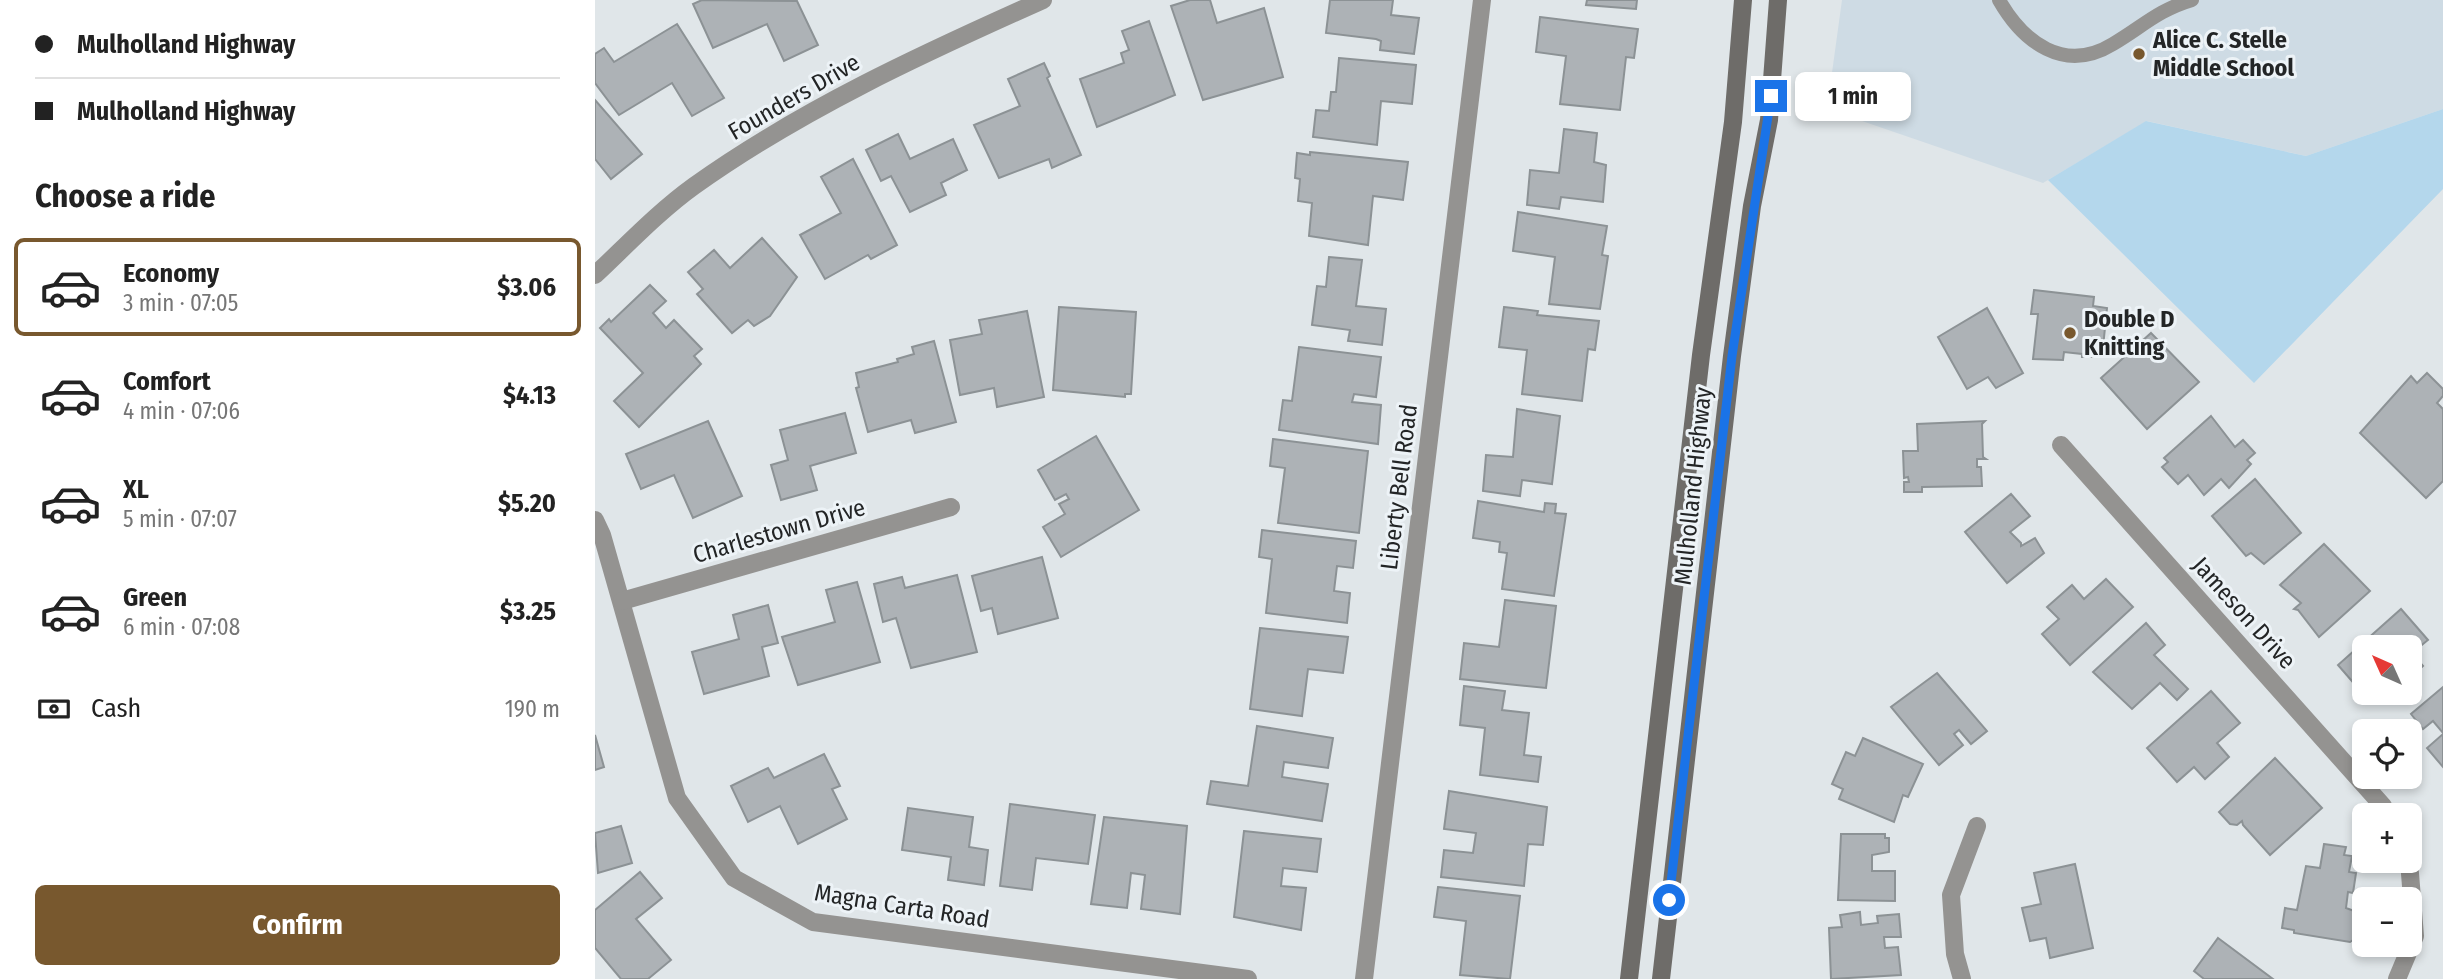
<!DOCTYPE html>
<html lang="en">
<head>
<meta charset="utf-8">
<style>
  :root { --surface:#fff; --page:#f2f2f2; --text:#222; --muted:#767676; --line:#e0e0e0; --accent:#78582e }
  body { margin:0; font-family:"Fira Sans Condensed",sans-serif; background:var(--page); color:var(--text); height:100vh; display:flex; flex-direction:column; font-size:26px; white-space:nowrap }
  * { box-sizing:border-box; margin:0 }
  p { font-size:23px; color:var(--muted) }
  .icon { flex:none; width:38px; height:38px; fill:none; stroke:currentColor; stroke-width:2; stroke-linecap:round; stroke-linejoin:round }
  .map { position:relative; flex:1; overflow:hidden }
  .side { display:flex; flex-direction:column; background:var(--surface); width:595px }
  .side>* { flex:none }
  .guide { display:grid; align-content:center; height:154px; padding:0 35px; background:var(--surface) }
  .needle { width:46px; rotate:315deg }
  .tools { position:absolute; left:1757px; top:635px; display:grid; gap:14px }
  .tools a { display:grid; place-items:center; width:70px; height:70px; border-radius:10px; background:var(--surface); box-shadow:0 4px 10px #0003; font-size:35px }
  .end { position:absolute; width:32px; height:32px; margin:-16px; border:9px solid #1a73e8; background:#fff; box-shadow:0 0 0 4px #fff }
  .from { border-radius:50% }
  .bubble { position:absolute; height:49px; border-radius:10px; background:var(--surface); box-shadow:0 4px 10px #0003; font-size:23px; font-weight:700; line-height:49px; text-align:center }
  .guide b { display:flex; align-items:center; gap:24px; height:66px; font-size:26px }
  .guide b+b { border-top:2px solid var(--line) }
  .guide i { width:18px; height:18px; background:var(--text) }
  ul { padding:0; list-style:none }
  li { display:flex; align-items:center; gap:21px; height:98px; margin:0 14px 10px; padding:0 21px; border:4px solid transparent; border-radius:10px }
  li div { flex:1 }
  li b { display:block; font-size:26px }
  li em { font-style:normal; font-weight:700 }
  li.current { border-color:var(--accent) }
  li>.icon { width:63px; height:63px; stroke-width:1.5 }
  h2 { padding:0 35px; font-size:32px; line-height:84px }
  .pay { display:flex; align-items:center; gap:18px; height:77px; padding:0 35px; font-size:26px }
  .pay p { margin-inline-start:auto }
  .action { display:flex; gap:14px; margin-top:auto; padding:14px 35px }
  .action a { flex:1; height:80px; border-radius:10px; background:var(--accent); color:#fff; font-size:28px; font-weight:700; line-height:80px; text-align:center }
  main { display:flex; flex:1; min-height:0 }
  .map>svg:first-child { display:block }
</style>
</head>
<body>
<main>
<section class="side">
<div class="guide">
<b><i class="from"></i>Mulholland Highway</b>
<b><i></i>Mulholland Highway</b>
</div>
<h2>Choose a ride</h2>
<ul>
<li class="current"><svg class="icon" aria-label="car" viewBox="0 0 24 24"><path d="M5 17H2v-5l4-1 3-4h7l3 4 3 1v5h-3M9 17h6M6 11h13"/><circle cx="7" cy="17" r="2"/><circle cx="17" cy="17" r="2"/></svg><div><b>Economy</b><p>3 min · 07:05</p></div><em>$3.06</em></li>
<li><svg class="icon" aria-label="car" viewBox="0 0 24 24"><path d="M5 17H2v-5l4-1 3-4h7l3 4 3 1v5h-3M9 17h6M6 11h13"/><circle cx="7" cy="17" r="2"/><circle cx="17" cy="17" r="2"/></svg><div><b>Comfort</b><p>4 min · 07:06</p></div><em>$4.13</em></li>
<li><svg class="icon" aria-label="car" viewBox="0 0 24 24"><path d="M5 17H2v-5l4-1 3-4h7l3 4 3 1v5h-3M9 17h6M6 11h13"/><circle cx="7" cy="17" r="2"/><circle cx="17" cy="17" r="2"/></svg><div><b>XL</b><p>5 min · 07:07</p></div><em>$5.20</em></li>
<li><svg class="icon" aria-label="car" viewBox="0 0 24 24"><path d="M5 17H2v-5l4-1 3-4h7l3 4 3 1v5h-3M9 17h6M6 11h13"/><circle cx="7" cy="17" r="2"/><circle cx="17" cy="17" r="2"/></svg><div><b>Green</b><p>6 min · 07:08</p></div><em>$3.25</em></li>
</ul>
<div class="pay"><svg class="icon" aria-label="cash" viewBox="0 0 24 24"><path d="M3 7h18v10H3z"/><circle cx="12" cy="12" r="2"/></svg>Cash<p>190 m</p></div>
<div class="action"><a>Confirm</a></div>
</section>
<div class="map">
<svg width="1848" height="979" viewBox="0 0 1848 979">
  <rect width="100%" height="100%" fill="#e0e6e9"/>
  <polygon fill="#cedbe4" points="1247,0 1848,0 1848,109 1711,156 1552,121 1448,183 1232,109"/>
  <polygon fill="#b4d7ec" points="1848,109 1848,189 1659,383 1453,180 1551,121 1711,156"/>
  <g fill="#adb2b6" stroke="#8c9295" stroke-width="2">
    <polygon points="107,0 202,1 223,45 189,61 172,24 118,48 98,4"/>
    <polygon points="595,0 615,0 622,23 669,8 688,77 608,100 576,6"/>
    <polygon points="735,0 798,0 796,15 824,18 819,54 785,50 786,41 781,39 731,33"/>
    <polygon points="992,0 1042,0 1041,9 991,5"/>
    <polygon points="945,17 1043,29 1039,58 1031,57 1025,110 965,104 971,56 941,52"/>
    <polygon points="554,21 580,95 502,127 485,79 529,63 526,53 534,50 527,31"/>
    <polygon points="82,24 129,98 97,116 77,83 24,115 0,83 0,54 9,48 19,62"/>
    <polygon points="744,58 821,65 817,104 786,101 782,145 718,137 721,110 734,111 736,92 741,92"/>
    <polygon points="449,63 455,76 452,78 486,155 457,168 454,159 404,178 379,125 425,106 413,79"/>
    <polygon points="0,100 47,154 16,179 0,159"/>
    <polygon points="969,129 1002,133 999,162 1011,165 1008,202 966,197 964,209 932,205 935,170 964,173"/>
    <polygon points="303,134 315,159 358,139 372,170 346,183 351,195 315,212 296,176 286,181 271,150"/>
    <polygon points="715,152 813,162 808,200 778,196 773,245 714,236 717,203 703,201 705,179 700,178 702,153 715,155"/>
    <polygon points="258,159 302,245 276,259 273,255 230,279 205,235 246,213 226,177"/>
    <polygon points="923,212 1012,226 1007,255 1013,256 1005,309 954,304 960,257 918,251"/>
    <polygon points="167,238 202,277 175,316 159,326 153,320 137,333 102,294 108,289 93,272 119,250 135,268"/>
    <polygon points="734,257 767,260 761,306 791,309 787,345 753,341 755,330 717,325 722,286 731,287"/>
    <polygon points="55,285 71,301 58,313 71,328 79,320 107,349 99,356 106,364 44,427 19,401 48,373 5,328 14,319 16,322"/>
    <polygon points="1439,290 1499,297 1498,306 1512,308 1507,357 1487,357 1487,354 1469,352 1468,360 1438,359 1443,314 1436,314"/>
    <polygon points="464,307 541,312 536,394 530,394 530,397 458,390"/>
    <polygon points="909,307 943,311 942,315 1004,321 1000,350 993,349 987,401 927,394 932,350 904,347"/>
    <polygon points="1392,308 1428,373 1401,388 1393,377 1372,389 1343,337"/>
    <polygon points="432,311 449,397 402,407 399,388 365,395 355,340 387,334 384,320"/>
    <polygon points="1556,333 1604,382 1552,429 1506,378"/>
    <polygon points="339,341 361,422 320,433 316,420 273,432 261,388 264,387 261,373 303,362 302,359 319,354 317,347"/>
    <polygon points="704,347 786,357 781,397 759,394 757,402 786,405 783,444 684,430 688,400 697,401"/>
    <polygon points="1832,373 1848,389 1848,396 1842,403 1848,409 1848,481 1831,498 1765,433 1816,376 1822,383"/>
    <polygon points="922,409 965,416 957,484 927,480 925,496 888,491 891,455 918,457"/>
    <polygon points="250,413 261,453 215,466 222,490 186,500 176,465 193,460 185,430"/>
    <polygon points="1616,416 1640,447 1648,440 1660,453 1652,460 1656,464 1634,488 1626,479 1609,495 1593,475 1583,484 1567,467 1573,462 1569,458"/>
    <polygon points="113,421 147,496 98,518 79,475 46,489 31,454"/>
    <polygon points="1390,421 1387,424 1388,457 1391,459 1382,459 1382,467 1386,467 1387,486 1327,487 1327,492 1309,492 1309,482 1314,482 1313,477 1309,478 1308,451 1323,451 1322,424"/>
    <polygon points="501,436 544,510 466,557 448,527 470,514 464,504 474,499 471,494 460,500 443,470"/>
    <polygon points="678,439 773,451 764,533 683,523 690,468 675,466"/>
    <polygon points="1660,479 1706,533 1669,564 1656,553 1651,556 1617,516"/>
    <polygon points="1416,494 1435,516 1415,532 1426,543 1426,546 1440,538 1449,553 1412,583 1370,532"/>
    <polygon points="883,501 949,512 950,503 961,504 960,513 971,514 959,596 907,589 912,553 904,552 905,542 878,538"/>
    <polygon points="667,530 761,541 758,568 742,566 739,591 755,593 752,623 671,613 677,559 664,557"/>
    <polygon points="1729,544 1775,591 1724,637 1703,610 1699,609 1706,603 1685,585"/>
    <polygon points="447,557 463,618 403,634 397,608 386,611 377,576"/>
    <polygon points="362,575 382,652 316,668 301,618 288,622 279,584 307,577 310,588"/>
    <polygon points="1511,579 1538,607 1475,665 1447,634 1464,619 1452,607 1477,585 1489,599"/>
    <polygon points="262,582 285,662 203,685 187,637 240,622 231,590"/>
    <polygon points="910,600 961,606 951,688 865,679 869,643 904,647"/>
    <polygon points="173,605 183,643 167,647 174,676 109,694 97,652 144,639 138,615"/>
    <polygon points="1806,609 1833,640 1817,653 1828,666 1815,678 1815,648 1769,648 1769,695 1743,665"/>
    <polygon points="1551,623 1570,645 1559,655 1593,689 1582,700 1565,683 1537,709 1498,672"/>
    <polygon points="665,628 753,637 748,673 713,669 707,716 655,709"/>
    <polygon points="1342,673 1392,731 1376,744 1364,730 1359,734 1368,745 1344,765 1296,707"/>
    <polygon points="869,686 910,691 907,710 934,713 929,755 946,757 943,782 885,775 890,728 865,725"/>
    <polygon points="1848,687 1848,733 1838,721 1828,729 1816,714"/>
    <polygon points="1616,691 1645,723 1622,743 1634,757 1610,779 1599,767 1582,782 1552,748"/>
    <polygon points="662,726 738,738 733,768 689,762 687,777 733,784 727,821 612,804 616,781 653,786"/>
    <polygon points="1848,734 1848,767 1832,748"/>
    <polygon points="0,735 9,767 0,770"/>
    <polygon points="1268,738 1328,764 1313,797 1308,795 1299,822 1244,799 1248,789 1237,784 1251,752 1260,756"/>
    <polygon points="229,754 245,786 237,789 252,819 203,844 185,806 153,822 136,786 173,768 179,778"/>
    <polygon points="1680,758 1727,808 1675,855 1648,825 1647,821 1642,825 1635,824 1624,812"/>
    <polygon points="854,791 952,807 948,845 933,844 929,886 846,877 849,850 878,853 881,833 849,829"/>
    <polygon points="415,804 500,815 493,864 441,858 437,890 405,886"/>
    <polygon points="313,808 378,817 374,847 393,850 389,885 353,880 356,857 307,850"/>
    <polygon points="509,817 592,826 585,914 546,909 550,875 536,873 532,908 496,904"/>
    <polygon points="26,826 37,863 3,873 0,833"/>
    <polygon points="649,831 726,839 722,872 688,868 686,886 711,888 706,930 639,917"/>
    <polygon points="1246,834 1290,834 1290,838 1294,838 1294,852 1277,855 1277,871 1300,871 1300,901 1243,900"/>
    <polygon points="1729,844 1751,847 1749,855 1757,856 1754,872 1761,873 1758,893 1753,892 1751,908 1762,912 1758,940 1755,942 1699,933 1699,930 1687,928 1690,908 1702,910 1711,866 1725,868"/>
    <polygon points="1480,864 1498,948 1455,958 1451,938 1435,941 1427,908 1446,904 1439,873"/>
    <polygon points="45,872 67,898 41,919 76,960 53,979 26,979 0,948 0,910"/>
    <polygon points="843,887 925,896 915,979 865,975 871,921 839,917"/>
    <polygon points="1265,912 1266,925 1283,923 1282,916 1304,914 1306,937 1289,937 1290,948 1303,947 1306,975 1236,979 1234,928 1247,927 1245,915"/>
    <polygon points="1623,938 1678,979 1609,979 1599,971"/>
  </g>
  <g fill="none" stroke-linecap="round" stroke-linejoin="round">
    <path stroke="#949391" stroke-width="14" d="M1404,0C1428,42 1469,74 1518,44C1547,27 1563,10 1597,0"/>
    <g stroke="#949391" stroke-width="18">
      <path d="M0,275C32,245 63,212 99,186C207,109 327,54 448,0"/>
      <polyline points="1466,445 1788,806 1793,816"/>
      <polyline points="0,520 7,535 82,798 139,878 218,922 653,979"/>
      <polyline points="27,601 356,507"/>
      <polyline points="769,979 887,0"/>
      <polyline points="1367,979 1360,954 1356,895 1382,826"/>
      <polyline points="1802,979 1820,936 1814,861"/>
    </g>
    <g stroke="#6e6c69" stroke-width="18">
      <polyline points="1034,979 1106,355 1138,122 1148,0"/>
      <polyline points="1066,979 1137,356 1157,206 1174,120 1183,0"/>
    </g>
  </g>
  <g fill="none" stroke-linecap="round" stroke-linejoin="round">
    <polyline stroke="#1a73e8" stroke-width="9" points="1074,900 1137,356 1176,96"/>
  </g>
  <g fill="#78582e" stroke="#edf3f7" stroke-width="2.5">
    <circle cx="1544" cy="54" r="7"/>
    <circle cx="1475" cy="333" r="7"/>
  </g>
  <g text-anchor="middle" stroke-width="6" stroke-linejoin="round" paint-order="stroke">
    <g font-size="24" font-weight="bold" fill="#232526" stroke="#edf3f7" text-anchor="start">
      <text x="1558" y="48">Alice C. Stelle<tspan x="1558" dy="28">Middle School</tspan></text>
      <text x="1489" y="327">Double D<tspan x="1489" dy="28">Knitting</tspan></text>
    </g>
    <g font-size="24" fill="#232526" stroke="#edf3f7">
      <text transform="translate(199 97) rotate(-30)" y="8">Founders Drive</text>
      <text transform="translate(1098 486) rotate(-84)" y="8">Mulholland Highway</text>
      <text transform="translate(804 487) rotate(-83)" y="8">Liberty Bell Road</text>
      <text transform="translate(184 531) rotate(-16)" y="8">Charlestown Drive</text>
      <text transform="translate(1649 613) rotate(48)" y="8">Jameson Drive</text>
      <text transform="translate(307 906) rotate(9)" y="8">Magna Carta Road</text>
    </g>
  </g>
</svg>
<div class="tools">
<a><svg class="needle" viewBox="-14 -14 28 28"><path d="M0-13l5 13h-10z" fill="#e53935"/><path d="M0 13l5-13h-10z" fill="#767676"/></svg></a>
<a><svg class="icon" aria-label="locate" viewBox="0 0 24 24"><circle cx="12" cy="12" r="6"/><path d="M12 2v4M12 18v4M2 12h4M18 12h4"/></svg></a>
<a>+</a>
<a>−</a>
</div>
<i class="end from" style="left:1074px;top:900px"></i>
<i class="end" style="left:1176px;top:96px"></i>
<div class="bubble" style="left:1200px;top:72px;width:116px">1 min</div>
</div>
</main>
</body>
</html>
